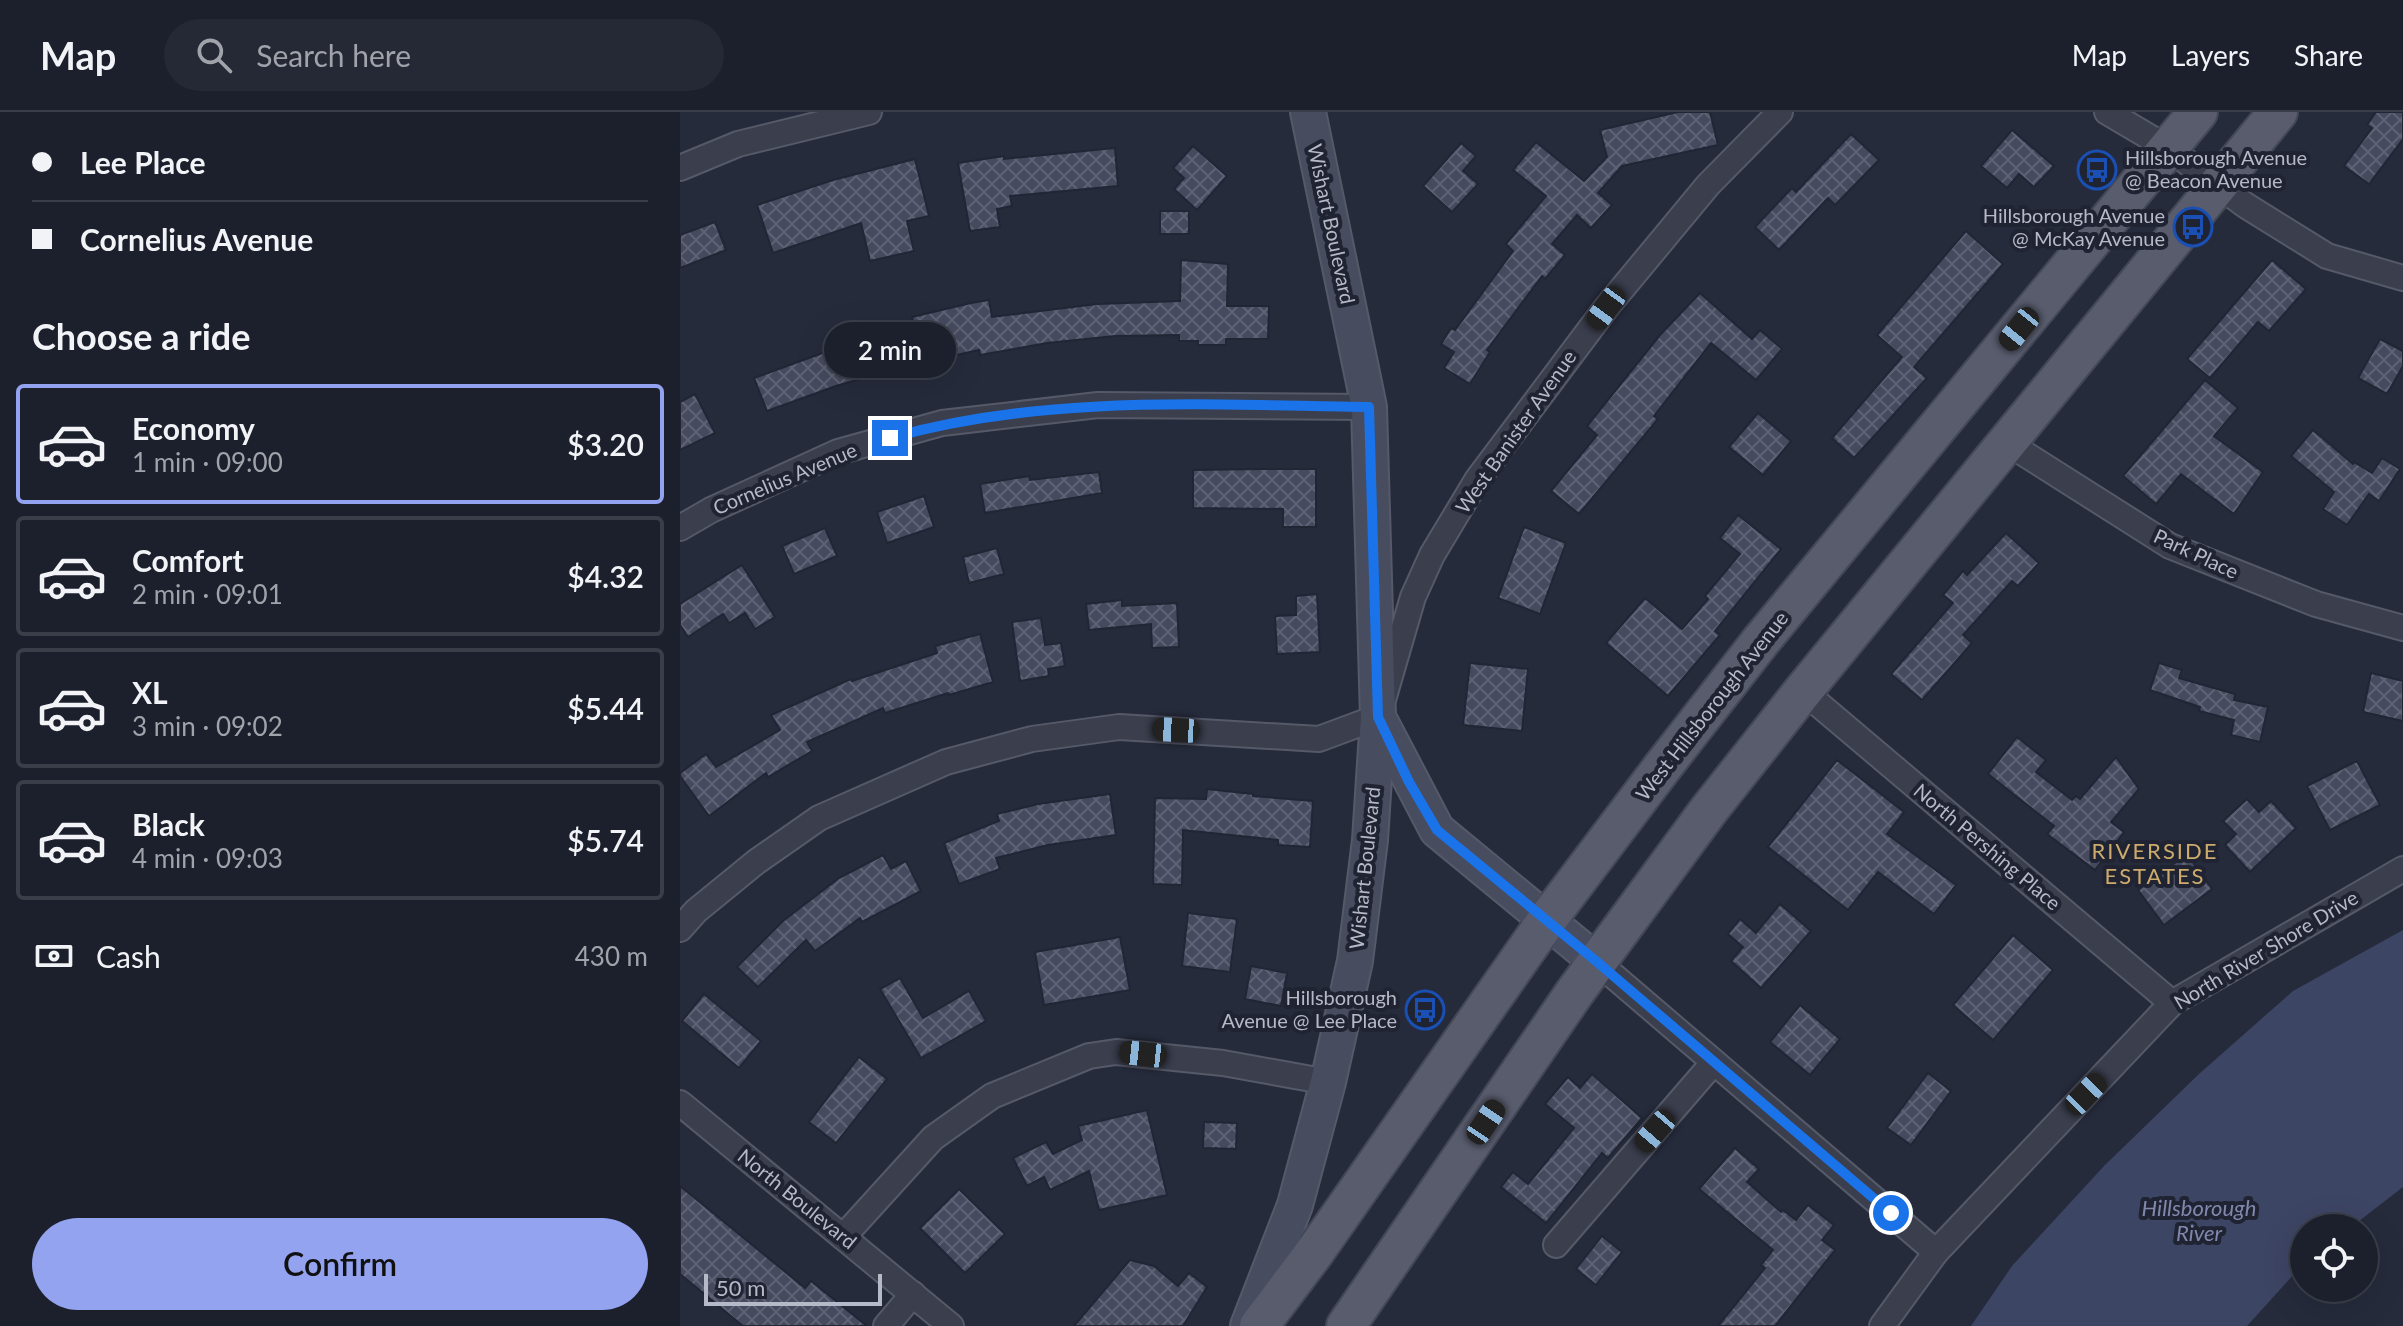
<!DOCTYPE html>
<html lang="en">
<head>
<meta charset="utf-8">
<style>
  :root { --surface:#1c202d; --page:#252835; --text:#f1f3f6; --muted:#a0a3aa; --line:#3a3e49; --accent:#93a3f0 }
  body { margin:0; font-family:Lato,sans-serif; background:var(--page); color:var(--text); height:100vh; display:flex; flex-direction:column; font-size:30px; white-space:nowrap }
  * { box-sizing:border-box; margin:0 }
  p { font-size:26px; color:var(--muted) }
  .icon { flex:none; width:44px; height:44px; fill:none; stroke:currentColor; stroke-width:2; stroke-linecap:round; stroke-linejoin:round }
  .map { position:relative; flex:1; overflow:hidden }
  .side { display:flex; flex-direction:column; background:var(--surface); width:680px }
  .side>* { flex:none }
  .banner { display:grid; align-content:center; height:176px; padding:0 32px; background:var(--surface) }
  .tools { position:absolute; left:1610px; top:1102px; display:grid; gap:16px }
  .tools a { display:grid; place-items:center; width:88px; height:88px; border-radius:50%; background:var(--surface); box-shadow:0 8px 32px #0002,0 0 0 2px var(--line); font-size:40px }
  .scale { position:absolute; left:24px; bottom:20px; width:178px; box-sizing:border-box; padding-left:8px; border:4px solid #b6b9c8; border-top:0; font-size:22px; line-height:28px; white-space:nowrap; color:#b6b9c8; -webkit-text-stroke:6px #1f2332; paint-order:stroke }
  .end { position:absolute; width:36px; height:36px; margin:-18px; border:10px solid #1a73e8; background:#fff; box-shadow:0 0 0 4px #fff }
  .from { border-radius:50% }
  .bubble { position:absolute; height:56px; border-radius:28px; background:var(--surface); box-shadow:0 8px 32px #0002,0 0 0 2px var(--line); font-size:26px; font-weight:600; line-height:56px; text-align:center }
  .car { position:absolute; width:24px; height:48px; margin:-24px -12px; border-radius:10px; box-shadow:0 0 6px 2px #0007; background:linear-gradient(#222 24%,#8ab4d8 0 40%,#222 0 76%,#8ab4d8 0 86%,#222 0) }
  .banner b { display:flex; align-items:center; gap:28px; height:76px; font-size:30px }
  .banner b+b { border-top:2px solid var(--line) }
  .banner i { width:20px; height:20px; background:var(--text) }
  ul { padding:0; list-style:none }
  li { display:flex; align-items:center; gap:24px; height:120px; margin:0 16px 12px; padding:0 16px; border:4px solid var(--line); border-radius:8px }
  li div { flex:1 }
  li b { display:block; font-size:30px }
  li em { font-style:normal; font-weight:600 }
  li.selected { border-color:var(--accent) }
  li>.icon { width:72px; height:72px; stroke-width:1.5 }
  h2 { padding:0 32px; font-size:36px; line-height:96px }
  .pay { display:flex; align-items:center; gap:20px; height:88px; padding:0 32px; font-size:30px }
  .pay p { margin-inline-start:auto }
  .action { display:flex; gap:16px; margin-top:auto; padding:16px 32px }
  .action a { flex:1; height:92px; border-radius:48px; background:var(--accent); color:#111; font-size:32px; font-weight:600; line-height:92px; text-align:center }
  header { display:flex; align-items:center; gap:48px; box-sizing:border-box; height:112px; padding:0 40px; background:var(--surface); border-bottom:2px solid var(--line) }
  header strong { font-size:38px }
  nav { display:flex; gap:44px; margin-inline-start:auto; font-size:28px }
  .search { width:560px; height:72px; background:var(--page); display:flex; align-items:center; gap:20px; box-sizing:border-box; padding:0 28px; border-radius:44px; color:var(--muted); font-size:30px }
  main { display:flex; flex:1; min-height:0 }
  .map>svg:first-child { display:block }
</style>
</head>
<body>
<header>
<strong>Map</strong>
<div class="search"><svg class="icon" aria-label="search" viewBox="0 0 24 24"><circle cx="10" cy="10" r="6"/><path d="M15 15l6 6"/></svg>Search here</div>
<nav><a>Map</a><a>Layers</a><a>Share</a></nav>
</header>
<main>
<section class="side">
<div class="banner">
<b><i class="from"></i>Lee Place</b>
<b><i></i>Cornelius Avenue</b>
</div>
<h2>Choose a ride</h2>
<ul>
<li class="selected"><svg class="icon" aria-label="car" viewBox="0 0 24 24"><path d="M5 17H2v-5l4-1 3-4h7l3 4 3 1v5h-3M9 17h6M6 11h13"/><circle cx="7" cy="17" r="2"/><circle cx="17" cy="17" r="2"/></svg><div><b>Economy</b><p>1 min · 09:00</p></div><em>$3.20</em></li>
<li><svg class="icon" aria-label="car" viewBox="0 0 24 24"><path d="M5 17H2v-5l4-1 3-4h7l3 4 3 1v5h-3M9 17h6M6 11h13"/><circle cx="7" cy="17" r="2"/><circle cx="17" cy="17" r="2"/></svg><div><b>Comfort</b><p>2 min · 09:01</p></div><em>$4.32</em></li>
<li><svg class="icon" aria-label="car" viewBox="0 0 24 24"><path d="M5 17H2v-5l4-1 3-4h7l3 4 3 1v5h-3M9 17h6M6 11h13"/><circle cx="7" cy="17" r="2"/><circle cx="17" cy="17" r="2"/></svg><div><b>XL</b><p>3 min · 09:02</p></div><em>$5.44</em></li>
<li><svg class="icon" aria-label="car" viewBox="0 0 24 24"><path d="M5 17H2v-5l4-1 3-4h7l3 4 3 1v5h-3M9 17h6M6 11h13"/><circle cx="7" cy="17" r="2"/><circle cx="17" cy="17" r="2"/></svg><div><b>Black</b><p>4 min · 09:03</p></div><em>$5.74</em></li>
</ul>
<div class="pay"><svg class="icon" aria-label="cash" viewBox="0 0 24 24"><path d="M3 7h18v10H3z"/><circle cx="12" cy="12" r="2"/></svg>Cash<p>430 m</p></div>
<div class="action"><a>Confirm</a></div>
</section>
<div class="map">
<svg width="1723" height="1214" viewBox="0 0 1723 1214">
  <defs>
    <pattern id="building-cross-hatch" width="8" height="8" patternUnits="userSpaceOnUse" patternTransform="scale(2)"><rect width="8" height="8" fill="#464a5e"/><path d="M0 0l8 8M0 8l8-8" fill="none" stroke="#5e6274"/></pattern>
  </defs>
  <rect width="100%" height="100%" fill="#262b3c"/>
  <polygon fill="#3d4564" points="1723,818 1723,1075 1670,1116 1624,1116 1624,1151 1567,1214 1291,1214 1332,1154 1425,1053 1519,962 1613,879"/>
  <g fill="url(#building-cross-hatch)" stroke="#212534" stroke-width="2">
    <polygon points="998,0 1030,0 1038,33 942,54 918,81 932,93 911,116 897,103 872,132 885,143 865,167 862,164 807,238 810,240 790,272 764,256 774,240 761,232 771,216 775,218 833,139 826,132 866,84 833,58 856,30 904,69 927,45 920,18"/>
    <polygon points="1696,0 1723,0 1723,27 1689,72 1664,54 1692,16 1687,13"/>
    <polygon points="1332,18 1374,54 1354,75 1339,62 1327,76 1301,54"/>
    <polygon points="1171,22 1199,48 1155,93 1148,86 1099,138 1075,115 1112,76 1116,80"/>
    <polygon points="781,31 796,44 783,59 798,72 772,100 743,74"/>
    <polygon points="513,34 547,64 517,98 494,77 504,66 493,56"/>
    <polygon points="435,36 438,74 330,84 332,94 317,97 320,115 290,119 278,51 324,44 324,47"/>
    <polygon points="235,47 249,104 227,109 234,139 190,149 181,111 93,141 77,93 153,68"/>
    <rect x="480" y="99" width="29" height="23"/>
    <polygon points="35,110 46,138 0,156 0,123"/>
    <polygon points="1286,119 1323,152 1234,255 1247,266 1174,346 1152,326 1222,245 1197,223"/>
    <polygon points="501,148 548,152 547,194 589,194 588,227 546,227 546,233 518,233 518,229 499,229 499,223 435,224 367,231 300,243 299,238 214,257 156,274 87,299 74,266 167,232 234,213 232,205 291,191 309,188 312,205 417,192 500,189"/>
    <polygon points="1592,148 1626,177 1589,219 1578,210 1530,266 1507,247"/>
    <polygon points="1020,181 1072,227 1080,218 1102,237 1076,268 1031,231 974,304 978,307 899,402 871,379 917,323 907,314 980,223"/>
    <polygon points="1700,227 1723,239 1723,254 1707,282 1678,266"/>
    <polygon points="1525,268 1558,296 1534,324 1583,360 1554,402 1501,362 1476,392 1443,364"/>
    <polygon points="15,282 35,321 0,338 0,290"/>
    <polygon points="1078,301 1111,329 1083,363 1049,335"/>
    <polygon points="1633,318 1673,352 1674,350 1692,361 1702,346 1720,357 1699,389 1689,382 1667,413 1643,397 1654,380 1611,344"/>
    <polygon points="587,357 636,357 636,415 603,415 603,397 513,396 513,358"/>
    <polygon points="419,360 422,381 305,401 300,372 349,364 350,368"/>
    <polygon points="244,384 254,415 207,431 197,400"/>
    <polygon points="1058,403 1101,437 1035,519 1040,523 988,584 926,531 965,486 1002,517 1028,487 1025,484 1060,442 1040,426"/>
    <polygon points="844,415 886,431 860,502 818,486"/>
    <polygon points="145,416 157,444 114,462 102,434"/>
    <polygon points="1326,421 1359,451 1338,474 1332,469 1283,523 1292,531 1242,588 1211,562 1273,491 1263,483 1283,459 1287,463"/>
    <polygon points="317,436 324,462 289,471 283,445"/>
    <polygon points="62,453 95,505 75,517 65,501 49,511 43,502 8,525 0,513 0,492"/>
    <polygon points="637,482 640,540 597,542 595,504 616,503 616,484"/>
    <polygon points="442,488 442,494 497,491 499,535 472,536 471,512 409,518 406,492"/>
    <polygon points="361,506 365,533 381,531 385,554 368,557 369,564 340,569 332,510"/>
    <polygon points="300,522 313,570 269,583 268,581 205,601 203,596 127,630 132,639 88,665 86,661 29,704 0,664 0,661 26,642 36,655 100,618 91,603 171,567 172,569 257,541 255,534"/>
    <polygon points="790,551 848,557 842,619 783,613"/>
    <polygon points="1479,551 1502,558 1499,566 1555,582 1554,588 1588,595 1580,630 1551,623 1554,608 1519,599 1520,595 1470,578"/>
    <polygon points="1691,561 1723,569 1723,609 1683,600"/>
    <polygon points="1337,625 1366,648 1356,660 1392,688 1396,684 1400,687 1436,645 1459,677 1431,710 1444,720 1415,758 1367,722 1374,714 1308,662"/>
    <polygon points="1157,648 1224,700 1207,722 1276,773 1254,802 1198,760 1168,798 1088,735"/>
    <polygon points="1677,649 1700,693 1650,718 1627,674"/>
    <polygon points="527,677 573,682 573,684 633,689 630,735 598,733 598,728 503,718 502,773 473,772 475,686 526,687"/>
    <polygon points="430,682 436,723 368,733 316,746 320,757 279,772 264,731 319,709 317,702 358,692"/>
    <polygon points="1567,687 1579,700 1591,689 1616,716 1570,760 1545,733 1556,722 1543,709"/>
    <polygon points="1507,742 1532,777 1484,813 1458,778"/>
    <polygon points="203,743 211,757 226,749 241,779 182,810 180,806 135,839 126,828 78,875 57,855 103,809 159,766"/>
    <polygon points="1100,792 1131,819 1081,876 1051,849 1063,835 1048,822 1060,807 1076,821"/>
    <polygon points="508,801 557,807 550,860 502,854"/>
    <polygon points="1333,823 1373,858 1313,928 1273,893"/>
    <polygon points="440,825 450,878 364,893 355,840"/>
    <polygon points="571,854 607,861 601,894 565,887"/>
    <polygon points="220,866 243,906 289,879 306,909 241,946 200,877"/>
    <polygon points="24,882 81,929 59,956 2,909"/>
    <polygon points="1120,893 1160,927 1130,963 1090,930"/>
    <polygon points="179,945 207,967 156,1031 129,1010"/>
    <polygon points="1248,961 1271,979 1231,1033 1207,1016"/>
    <polygon points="912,962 962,1006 928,1046 922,1041 866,1111 821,1075 833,1060 848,1072 894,1016 865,992 888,965 900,976"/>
    <polygon points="467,998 487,1083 419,1098 409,1059 370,1078 364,1065 347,1074 333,1046 366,1030 373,1042 402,1028 398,1014"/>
    <polygon points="524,1010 557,1011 556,1037 523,1036"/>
    <polygon points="1055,1036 1079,1057 1067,1070 1101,1100 1103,1098 1116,1108 1128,1093 1154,1113 1142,1128 1155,1138 1095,1214 1038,1214 1085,1156 1081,1153 1093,1138 1019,1077"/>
    <polygon points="0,1074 125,1176 131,1169 187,1214 63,1214 0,1162"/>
    <polygon points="279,1077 325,1122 285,1161 240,1116"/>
    <polygon points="922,1124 942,1140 916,1173 896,1157"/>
    <polygon points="450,1148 474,1154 498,1174 509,1161 527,1175 503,1214 394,1214"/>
  </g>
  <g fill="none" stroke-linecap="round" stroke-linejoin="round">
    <g stroke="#555968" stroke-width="28">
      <g id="street">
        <polyline points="1427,0 1488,36 1565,93 1647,144 1723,166"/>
        <polyline points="0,56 58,32 189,0"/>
        <polyline points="1326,330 1490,434 1636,492 1723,516"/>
        <polyline points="0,416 31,398 158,340 262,311 418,293 689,295"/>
        <polyline points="1123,579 1492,891"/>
        <polyline points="0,817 16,799 76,750 139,706 266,650 352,627 439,615 639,627 698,605 733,485 752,443 797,368 926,196 1028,73 1100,0"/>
        <polyline points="916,849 1256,1140"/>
        <polyline points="0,991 271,1214"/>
        <polyline points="163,1125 253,1026 312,984 409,944 436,940 543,951 648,970"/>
        <polyline points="876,1133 1034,950"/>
        <polyline points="206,1214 233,1182"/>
        <polyline points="1202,1214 1256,1140 1492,891 1723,757"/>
      </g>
    </g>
    <g stroke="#555968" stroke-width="38">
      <g id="secondary">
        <polyline points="700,609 757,718 916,849"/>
        <polyline points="568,1214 615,1093 648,970 675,849 690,728 698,605 689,295 628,0"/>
      </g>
    </g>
    <g stroke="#434756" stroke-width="42">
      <g id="primary">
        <polyline points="579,1214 634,1141 867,808 981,657 1080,530 1518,0"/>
        <polyline points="666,1214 895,880 1028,699 1123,579 1598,0"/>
      </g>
    </g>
    <use href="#street" stroke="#3a3e4d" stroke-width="24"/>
    <use href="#secondary" stroke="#484c5f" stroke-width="34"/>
    <use href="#primary" stroke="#585c6d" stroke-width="38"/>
  </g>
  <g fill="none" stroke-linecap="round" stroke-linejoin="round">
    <path stroke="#1a73e8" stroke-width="10" d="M210,326C365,282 529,293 689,295L698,605L729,670L757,718L916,849L1211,1101"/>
  </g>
  <defs>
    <g id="bus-ring" transform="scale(2)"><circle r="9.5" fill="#1f2332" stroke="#1a4fb4" stroke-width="1.5"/><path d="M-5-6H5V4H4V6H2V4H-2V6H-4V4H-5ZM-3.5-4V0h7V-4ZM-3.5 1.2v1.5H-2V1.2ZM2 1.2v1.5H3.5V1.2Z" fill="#1a4fb4"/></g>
  </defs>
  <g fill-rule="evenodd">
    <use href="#bus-ring" x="1417" y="58"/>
    <use href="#bus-ring" x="1513" y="115"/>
    <use href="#bus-ring" x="745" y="898"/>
  </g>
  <g text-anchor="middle" stroke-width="8" stroke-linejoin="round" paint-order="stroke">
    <g font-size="20" fill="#b6b9c8" stroke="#1f2332" text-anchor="end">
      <text x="1445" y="53" text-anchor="start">Hillsborough Avenue<tspan x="1445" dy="23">@ Beacon Avenue</tspan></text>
      <text x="1485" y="111">Hillsborough Avenue<tspan x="1485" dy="23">@ McKay Avenue</tspan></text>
      <text x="717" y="893">Hillsborough<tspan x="717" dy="23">Avenue @ Lee Place</tspan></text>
    </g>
    <g font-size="20" fill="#b6b9c8" stroke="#1f2332">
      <text transform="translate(651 112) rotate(78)" y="7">Wishart Boulevard</text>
      <text transform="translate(836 320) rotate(-55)" y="7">West Banister Avenue</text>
      <text transform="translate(105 367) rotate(-23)" y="7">Cornelius Avenue</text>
      <text transform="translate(1516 442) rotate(25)" y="7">Park Place</text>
      <text transform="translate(1032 594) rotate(-52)" y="7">West Hillsborough Avenue</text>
      <text transform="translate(1307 735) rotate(40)" y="7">North Pershing Place</text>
      <text transform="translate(685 756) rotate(-84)" y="7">Wishart Boulevard</text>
      <text transform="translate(1586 838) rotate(-31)" y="7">North River Shore Drive</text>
      <text transform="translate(117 1087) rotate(39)" y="7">North Boulevard</text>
    </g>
    <g font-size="22" letter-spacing="2" fill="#cdab6c" stroke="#1f2332">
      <text x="1475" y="747">RIVERSIDE<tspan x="1475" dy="25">ESTATES</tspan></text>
    </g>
    <g font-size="22" font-style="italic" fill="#8089ad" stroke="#1f2332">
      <text x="1519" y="1104">Hillsborough<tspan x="1519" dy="25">River</tspan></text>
    </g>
  </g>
</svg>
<div class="tools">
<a><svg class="icon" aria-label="locate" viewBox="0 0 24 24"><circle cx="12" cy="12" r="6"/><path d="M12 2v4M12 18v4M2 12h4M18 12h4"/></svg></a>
</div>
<div class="scale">50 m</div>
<i class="end from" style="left:1211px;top:1101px"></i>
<i class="end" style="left:210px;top:326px"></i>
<div class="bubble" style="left:144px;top:210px;width:132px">2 min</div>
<i class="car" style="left:926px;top:196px;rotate:216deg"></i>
<i class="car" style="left:1339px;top:217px;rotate:219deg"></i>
<i class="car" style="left:496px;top:618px;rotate:273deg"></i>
<i class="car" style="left:463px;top:942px;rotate:276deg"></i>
<i class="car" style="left:1406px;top:982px;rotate:44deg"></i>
<i class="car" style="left:806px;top:1010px;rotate:34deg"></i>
<i class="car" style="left:975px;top:1019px;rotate:221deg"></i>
</div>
</main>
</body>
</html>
